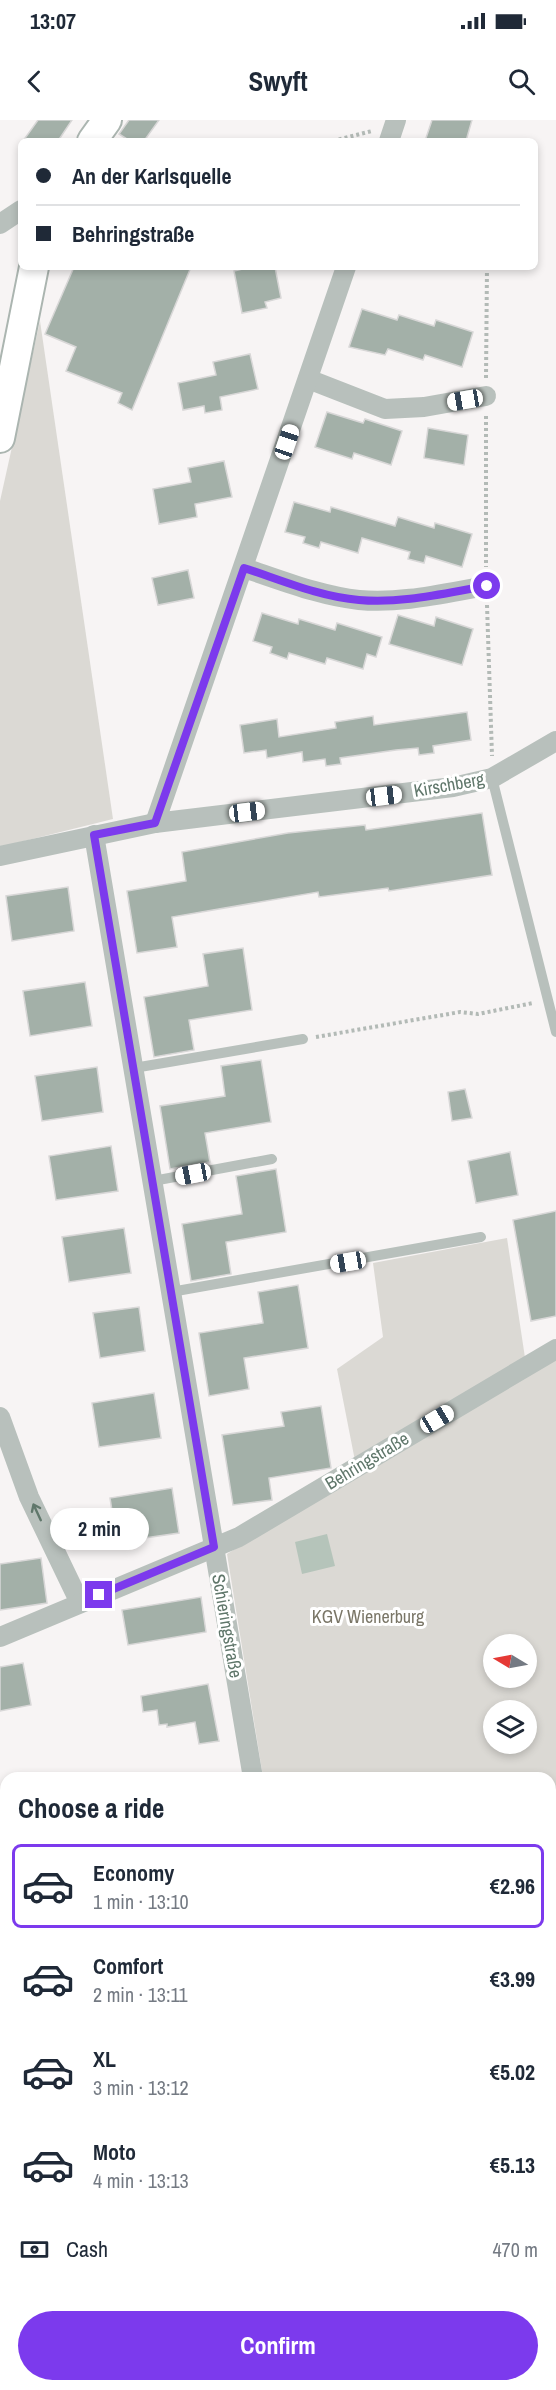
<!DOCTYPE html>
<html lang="en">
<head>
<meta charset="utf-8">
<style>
  :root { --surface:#fff; --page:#f6f6f7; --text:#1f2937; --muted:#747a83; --line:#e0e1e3; --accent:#7c3aed }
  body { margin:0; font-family:"Archivo Narrow",sans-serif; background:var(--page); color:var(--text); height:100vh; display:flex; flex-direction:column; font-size:22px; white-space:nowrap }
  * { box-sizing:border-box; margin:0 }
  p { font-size:20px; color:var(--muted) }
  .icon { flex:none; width:33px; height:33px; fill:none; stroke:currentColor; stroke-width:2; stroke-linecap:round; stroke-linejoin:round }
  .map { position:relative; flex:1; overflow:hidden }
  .side { position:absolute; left:0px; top:1652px; width:556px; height:620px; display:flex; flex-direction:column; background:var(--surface); border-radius:18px 18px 0 0; box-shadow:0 3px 9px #0003 }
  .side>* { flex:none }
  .top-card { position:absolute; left:18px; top:18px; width:520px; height:132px; border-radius:9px; box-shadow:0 3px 9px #0003; display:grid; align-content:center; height:132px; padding:0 18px; background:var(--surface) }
  .needle { width:39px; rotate:280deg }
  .tools { position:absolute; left:483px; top:1514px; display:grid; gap:12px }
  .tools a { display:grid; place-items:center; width:54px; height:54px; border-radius:50%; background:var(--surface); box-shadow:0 3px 9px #0003; font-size:30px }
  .end { position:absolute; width:27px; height:27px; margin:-14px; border:8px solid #7c3aed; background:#fff; box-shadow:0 0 0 3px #fff }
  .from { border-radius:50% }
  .bubble { position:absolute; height:42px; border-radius:21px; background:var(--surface); box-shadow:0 3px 9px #0003; font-size:20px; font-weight:800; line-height:42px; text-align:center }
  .car { position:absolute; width:18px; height:36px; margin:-18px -9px; border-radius:8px; box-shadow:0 0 4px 2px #0007; background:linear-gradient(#fff 24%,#345 0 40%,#fff 0 76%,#345 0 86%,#fff 0) }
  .top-card b { display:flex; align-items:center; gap:21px; height:57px; font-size:22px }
  .top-card b+b { border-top:2px solid var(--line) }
  .top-card i { width:15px; height:15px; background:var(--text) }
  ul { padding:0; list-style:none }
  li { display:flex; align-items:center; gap:18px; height:84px; margin:0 12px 9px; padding:0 6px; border:3px solid transparent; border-radius:9px }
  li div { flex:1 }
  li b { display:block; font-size:22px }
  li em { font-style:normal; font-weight:800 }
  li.active { border-color:var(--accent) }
  li>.icon { width:54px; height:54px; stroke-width:1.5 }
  h2 { padding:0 18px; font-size:27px; line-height:72px }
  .pay { display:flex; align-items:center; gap:15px; height:66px; padding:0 18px; font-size:22px }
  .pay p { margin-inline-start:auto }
  .primary-button { display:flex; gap:12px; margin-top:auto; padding:12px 18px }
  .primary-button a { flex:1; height:69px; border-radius:36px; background:var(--accent); color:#fff; font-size:24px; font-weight:800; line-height:69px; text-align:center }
  .status { display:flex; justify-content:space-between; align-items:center; height:42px; padding:0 30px; background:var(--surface); direction:ltr }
  .status svg { height:16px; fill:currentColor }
  header { display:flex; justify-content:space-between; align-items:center; height:78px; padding:0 18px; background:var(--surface); font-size:27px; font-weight:800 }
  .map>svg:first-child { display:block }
</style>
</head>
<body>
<div class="status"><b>13:07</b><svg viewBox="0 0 49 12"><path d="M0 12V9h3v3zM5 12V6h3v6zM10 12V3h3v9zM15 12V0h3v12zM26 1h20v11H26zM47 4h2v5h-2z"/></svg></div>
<header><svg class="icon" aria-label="back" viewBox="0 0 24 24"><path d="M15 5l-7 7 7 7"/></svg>Swyft<svg class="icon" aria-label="search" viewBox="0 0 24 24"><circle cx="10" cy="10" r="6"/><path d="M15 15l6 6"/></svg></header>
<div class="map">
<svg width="556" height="2270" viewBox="0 0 556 2270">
  <rect width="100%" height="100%" fill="#f7f4f4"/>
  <g fill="#dbd9d4" fill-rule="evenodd">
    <polygon points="40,201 113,699 0,727 0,381"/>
    <path d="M507,1118L527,1251L556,1235V2270H364L363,2265H550V1658L263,1657L227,1434L357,1351L337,1249L383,1217L373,1143ZM494,1524H526V1557H494ZM494,1590H526V1623H494Z"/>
    <polygon points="6,2223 6,2265 344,2265 345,2270 0,2270 0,2225"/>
  </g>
  <polygon fill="#b5c4ba" points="327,1414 335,1446 302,1454 295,1422"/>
  <g fill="#a3b0a8" stroke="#d8d7d7" stroke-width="1.5">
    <polygon points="38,0 72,0 58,21 23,21"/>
    <polygon points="129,0 159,0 144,21 130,21 119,14"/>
    <polygon points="432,0 472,0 466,21 425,21"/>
    <polygon points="74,147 191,147 132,290 118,283 122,273 66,251 76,227 45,214"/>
    <polygon points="251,147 275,147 281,178 265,182 267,188 242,193 234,151"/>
    <polygon points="362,189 397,200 399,195 434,206 436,200 473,212 462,247 425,235 423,240 388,229 385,235 349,227"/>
    <polygon points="250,234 258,269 220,277 222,290 205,293 204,286 183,290 178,263 216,255 213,242"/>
    <polygon points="327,292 363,303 365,299 402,311 391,345 354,333 352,339 315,327"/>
    <polygon points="428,308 468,315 464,345 424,338"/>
    <polygon points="224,341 232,377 195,384 197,397 159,404 153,369 191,362 188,348"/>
    <polygon points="294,382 330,392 331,387 395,406 398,397 434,408 435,403 472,414 462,447 426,436 424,443 408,439 410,432 362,418 358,433 321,422 319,428 303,423 305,417 285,412"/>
    <polygon points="188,450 194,478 158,485 152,458"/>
    <polygon points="262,493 298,504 299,499 335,510 337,503 382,517 376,537 367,534 363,549 327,538 325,544 289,533 287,539 270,533 272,527 253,521"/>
    <polygon points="398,495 434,506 436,497 473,509 462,545 389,524"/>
    <polygon points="467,592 471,620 433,626 434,633 419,635 418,628 396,630 340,638 341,644 326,646 325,639 303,642 302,632 267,638 266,630 244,633 240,605 277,599 279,617 336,608 335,602 373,596 374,605"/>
    <polygon points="482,693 492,755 389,771 388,768 319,777 318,772 172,797 177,827 137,833 127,771 186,761 182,732 288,713 365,705 366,710"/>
    <polygon points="68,767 74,811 12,821 6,776"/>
    <polygon points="243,828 252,890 189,900 194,930 154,937 144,877 208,866 203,834"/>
    <polygon points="85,862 92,906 30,916 23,871"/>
    <polygon points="261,940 271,1002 205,1013 210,1042 170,1049 160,986 225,976 221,946"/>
    <polygon points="97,947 103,992 42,1001 35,956"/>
    <polygon points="465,969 472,998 452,1001 448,972"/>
    <polygon points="111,1026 118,1071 56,1080 49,1036"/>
    <polygon points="510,1032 518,1075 476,1083 468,1041"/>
    <polygon points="276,1049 286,1112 226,1122 231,1154 191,1161 182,1104 242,1094 236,1056"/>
    <polygon points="556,1091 556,1196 531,1201 513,1100"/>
    <polygon points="124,1108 131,1153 69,1162 62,1117"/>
    <polygon points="298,1165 308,1228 244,1238 249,1269 209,1276 199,1213 263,1203 258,1172"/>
    <polygon points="139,1187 145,1231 100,1238 93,1193"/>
    <polygon points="154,1273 161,1318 99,1327 92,1283"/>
    <polygon points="321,1286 331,1348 269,1358 272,1380 233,1385 222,1315 284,1306 281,1292"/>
    <polygon points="172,1368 179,1413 117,1422 110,1378"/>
    <polygon points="41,1438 47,1483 0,1490 0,1444"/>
    <polygon points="201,1477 206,1512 128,1525 122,1490"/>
    <polygon points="23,1543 31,1585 0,1591 0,1547"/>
    <polygon points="208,1564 219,1621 199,1624 195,1602 167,1607 167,1604 159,1605 157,1590 143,1592 141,1576"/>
  </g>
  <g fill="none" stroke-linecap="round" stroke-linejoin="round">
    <g stroke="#abb5b0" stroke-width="32">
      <g id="secondary">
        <polyline points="92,21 107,0"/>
        <polyline points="0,318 34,147"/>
      </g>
    </g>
    <g stroke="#b3bab6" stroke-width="4" stroke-dasharray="3 3" stroke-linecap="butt">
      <polyline points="333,21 372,11"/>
      <polyline points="486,258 487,147"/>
      <polyline points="486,296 486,447"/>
      <polyline points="487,485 492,636"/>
      <polyline points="316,917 460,892 478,894 533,883"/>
      <polyline points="550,1952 556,1948"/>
      <polyline points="356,2265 357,2270"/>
    </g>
    <g stroke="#b8c0bc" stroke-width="10">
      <polyline points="492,658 556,912"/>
      <polyline points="134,948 303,919"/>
      <polyline points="153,1061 272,1039"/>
      <polyline points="171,1172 481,1117"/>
    </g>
    <g stroke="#b8c0bc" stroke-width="20">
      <polyline points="389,21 396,0"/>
      <polyline points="0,104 21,90"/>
      <polyline points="308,259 385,289 424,287 486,276"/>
      <path d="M244,448C281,460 320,476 359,480C401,484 445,473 487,466"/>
      <polyline points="155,703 346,147"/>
      <polyline points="94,715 253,1658"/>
      <polyline points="0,736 155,703 453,667 492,658 556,621"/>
      <polyline points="0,1297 29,1377 80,1483"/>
      <polyline points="0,1517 239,1417 556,1229"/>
      <polyline points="0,2067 6,2084"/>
      <polyline points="0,2215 6,2212"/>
    </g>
    <use href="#secondary" stroke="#fff" stroke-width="28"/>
  </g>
  <defs><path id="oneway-shaft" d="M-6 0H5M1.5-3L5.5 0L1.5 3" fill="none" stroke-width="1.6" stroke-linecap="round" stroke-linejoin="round" transform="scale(1.5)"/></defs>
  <use stroke="#60776b" href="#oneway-shaft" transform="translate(37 1392) rotate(-115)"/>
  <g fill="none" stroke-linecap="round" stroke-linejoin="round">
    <path stroke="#7c3aed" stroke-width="8" d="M99,1475L214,1427L94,715L155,703L244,448C281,460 320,477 359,480C401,484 445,473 487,466"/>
  </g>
  <g text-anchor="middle" stroke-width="6" stroke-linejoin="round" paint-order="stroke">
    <g font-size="18" fill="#60776b" stroke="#fff">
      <text transform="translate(449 665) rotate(-10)" y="6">Kirschberg</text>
      <text transform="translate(367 1341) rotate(-31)" y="6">Behringstraße</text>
      <text transform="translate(227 1506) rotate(80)" y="6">Schieringstraße</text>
    </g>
    <g font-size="18" fill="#7a7667" stroke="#fff">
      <text x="368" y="1503">KGV Wienerburg</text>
    </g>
  </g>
</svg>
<div class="tools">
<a><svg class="needle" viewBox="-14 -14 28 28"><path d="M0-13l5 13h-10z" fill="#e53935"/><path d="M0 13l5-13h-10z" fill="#747a83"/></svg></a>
<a><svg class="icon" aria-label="layers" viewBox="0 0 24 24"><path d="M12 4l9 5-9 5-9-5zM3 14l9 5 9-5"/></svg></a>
</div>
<i class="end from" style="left:487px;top:466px"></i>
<i class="end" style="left:99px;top:1475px"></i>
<div class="bubble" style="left:50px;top:1388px;width:99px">2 min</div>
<i class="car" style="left:465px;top:280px;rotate:260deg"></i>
<i class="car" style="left:287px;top:322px;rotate:19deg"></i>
<i class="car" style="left:384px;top:676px;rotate:83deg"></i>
<i class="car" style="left:247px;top:692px;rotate:83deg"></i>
<i class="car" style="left:193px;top:1054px;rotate:259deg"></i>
<i class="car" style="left:348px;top:1142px;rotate:260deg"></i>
<i class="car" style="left:437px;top:1299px;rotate:59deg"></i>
<div class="top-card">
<b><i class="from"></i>An der Karlsquelle</b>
<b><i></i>Behringstraße</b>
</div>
<section class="side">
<h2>Choose a ride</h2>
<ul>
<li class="active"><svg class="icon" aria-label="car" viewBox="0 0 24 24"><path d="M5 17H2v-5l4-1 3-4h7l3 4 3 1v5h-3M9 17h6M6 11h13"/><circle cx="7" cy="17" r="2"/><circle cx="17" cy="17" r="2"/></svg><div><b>Economy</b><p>1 min · 13:10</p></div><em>€2.96</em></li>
<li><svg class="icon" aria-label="car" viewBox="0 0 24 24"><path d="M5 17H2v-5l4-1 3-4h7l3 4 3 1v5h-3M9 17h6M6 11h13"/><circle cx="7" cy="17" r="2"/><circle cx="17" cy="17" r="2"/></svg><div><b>Comfort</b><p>2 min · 13:11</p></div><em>€3.99</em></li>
<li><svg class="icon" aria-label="car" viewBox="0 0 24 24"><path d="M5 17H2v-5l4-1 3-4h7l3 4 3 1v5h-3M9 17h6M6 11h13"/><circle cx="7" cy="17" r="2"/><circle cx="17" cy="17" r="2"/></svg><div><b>XL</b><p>3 min · 13:12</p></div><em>€5.02</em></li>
<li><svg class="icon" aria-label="car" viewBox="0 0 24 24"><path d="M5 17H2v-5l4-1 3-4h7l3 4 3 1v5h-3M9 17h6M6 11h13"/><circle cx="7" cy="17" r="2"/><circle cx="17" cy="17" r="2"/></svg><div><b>Moto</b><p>4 min · 13:13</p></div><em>€5.13</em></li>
</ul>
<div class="pay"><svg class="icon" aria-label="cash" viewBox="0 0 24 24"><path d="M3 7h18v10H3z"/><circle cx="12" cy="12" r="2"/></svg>Cash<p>470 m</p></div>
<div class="primary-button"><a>Confirm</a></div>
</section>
</div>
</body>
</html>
